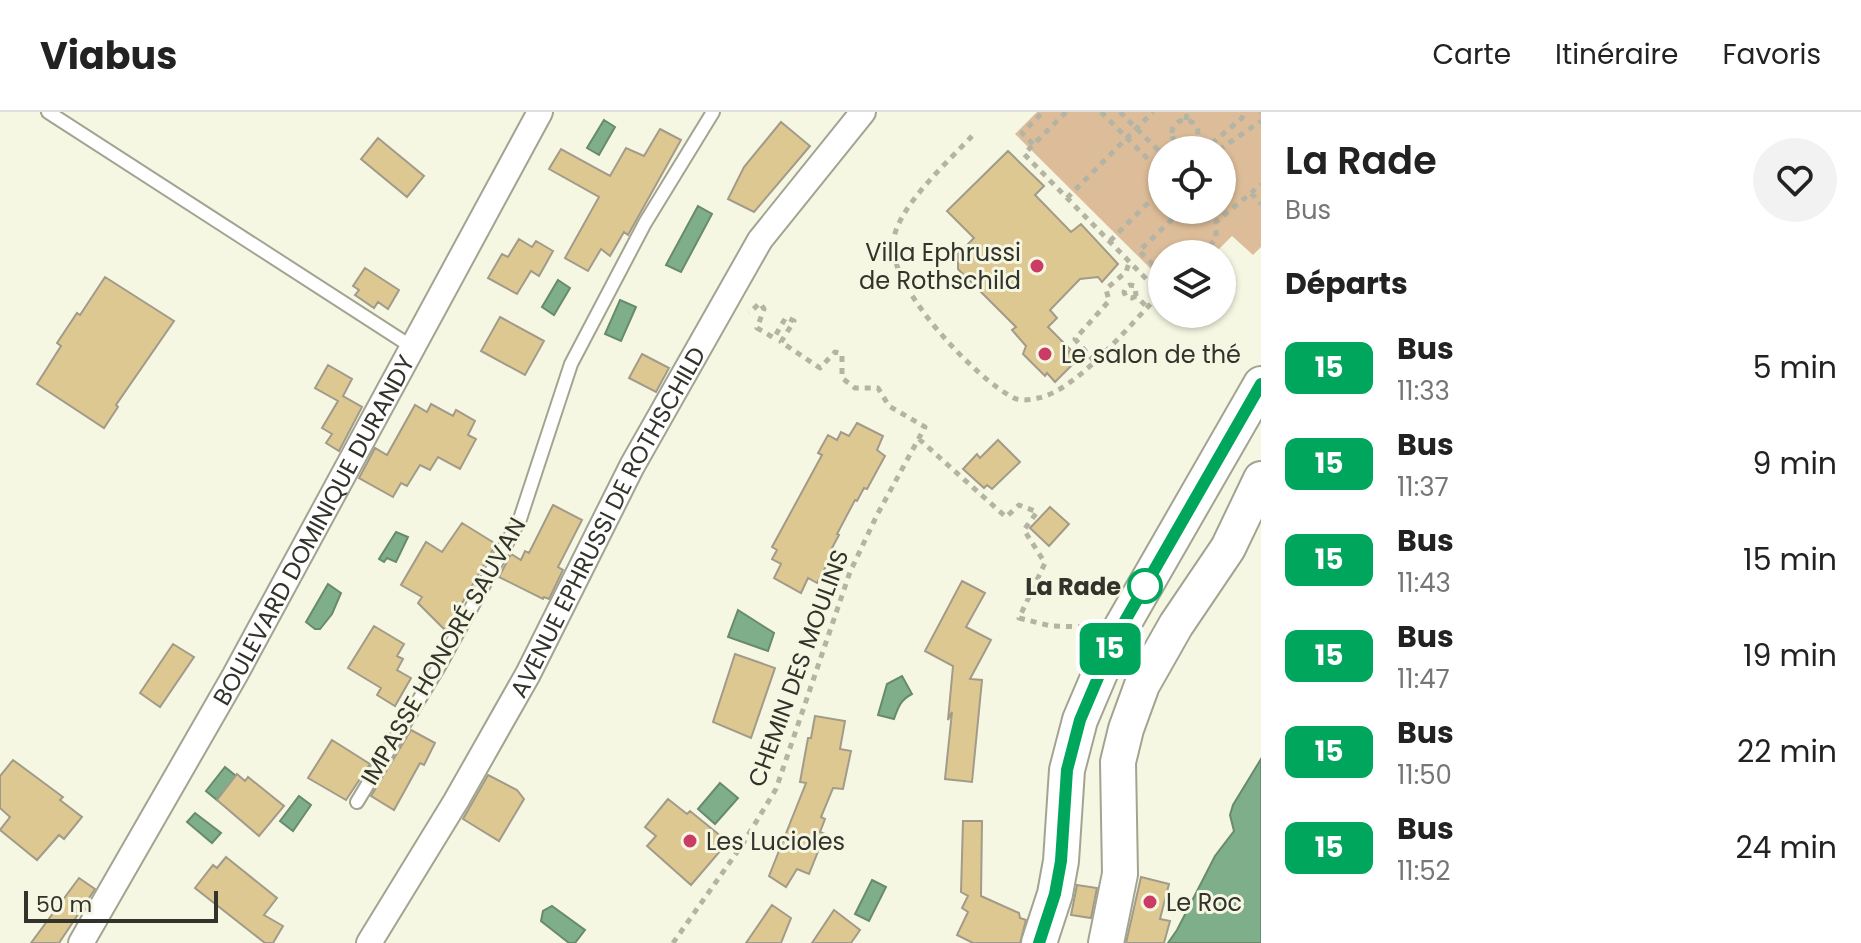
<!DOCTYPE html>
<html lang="fr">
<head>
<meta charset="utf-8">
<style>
	:root { --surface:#fff; --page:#f2f2f2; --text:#222; --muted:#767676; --line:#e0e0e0 }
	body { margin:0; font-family:Poppins,sans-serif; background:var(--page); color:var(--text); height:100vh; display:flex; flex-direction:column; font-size:30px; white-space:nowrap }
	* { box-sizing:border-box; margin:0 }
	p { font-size:26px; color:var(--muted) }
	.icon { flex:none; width:44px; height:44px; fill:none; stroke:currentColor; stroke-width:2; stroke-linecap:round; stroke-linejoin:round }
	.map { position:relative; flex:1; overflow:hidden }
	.panel { display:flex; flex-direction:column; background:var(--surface); width:600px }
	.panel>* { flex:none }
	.badge { padding:0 16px; border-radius:12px; font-size:28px; line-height:52px }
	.buttons { position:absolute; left:1148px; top:24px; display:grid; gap:16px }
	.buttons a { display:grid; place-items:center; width:88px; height:88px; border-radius:50%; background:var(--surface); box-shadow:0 2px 6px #0004; font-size:40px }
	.scale { position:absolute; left:24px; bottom:20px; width:194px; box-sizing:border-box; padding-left:8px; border:4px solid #32332b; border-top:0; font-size:22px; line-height:28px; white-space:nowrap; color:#32332b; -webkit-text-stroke:6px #f6f7e3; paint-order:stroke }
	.map>.badge { position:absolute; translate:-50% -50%; box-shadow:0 0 0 4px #fff }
	h2 { padding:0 24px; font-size:30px; line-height:72px }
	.round { display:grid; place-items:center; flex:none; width:84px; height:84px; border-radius:42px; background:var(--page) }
	.overview { display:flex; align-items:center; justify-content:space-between; height:136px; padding:0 24px }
	h1 { font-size:38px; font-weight:600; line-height:60px }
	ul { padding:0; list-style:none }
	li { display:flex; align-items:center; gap:24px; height:96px; padding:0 24px }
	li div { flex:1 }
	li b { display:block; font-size:30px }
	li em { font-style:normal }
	li .badge { min-width:88px; font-weight:700; text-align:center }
	header { display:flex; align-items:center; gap:48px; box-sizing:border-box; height:112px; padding:0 40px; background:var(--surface); border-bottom:2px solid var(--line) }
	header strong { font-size:38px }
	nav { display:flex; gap:44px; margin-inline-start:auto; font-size:28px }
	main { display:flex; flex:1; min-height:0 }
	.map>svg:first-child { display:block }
</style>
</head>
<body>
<header>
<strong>Viabus</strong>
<nav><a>Carte</a><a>Itinéraire</a><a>Favoris</a></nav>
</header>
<main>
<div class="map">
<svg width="1261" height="831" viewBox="0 0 1261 831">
	<rect width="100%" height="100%" fill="#f6f7e3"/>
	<path fill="#ddbd99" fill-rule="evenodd" d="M1037 0H1261V135L1253 143 1232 124 1214 142H1162V168L1015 22ZM1162 38H1222V98H1162Z"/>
	<path fill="#7faf8a" stroke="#688a6e" stroke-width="2" d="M604 8 615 15 599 43 587 36Z
		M698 94 712 102 681 160 666 153Z
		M558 168 570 176 554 203 542 195Z
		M620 188 636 195 621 229 605 222Z
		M396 420 408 425 396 450 387 446 384 450 379 447Z
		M328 472 341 481 332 502 320 517H315L306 510Z
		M738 498 774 521 768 539 728 525Z
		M902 564 912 582C900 588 898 596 894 607L878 603 887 572Z
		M1261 647V831H1168L1177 818 1215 744 1234 719 1230 703 1233 693Z
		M225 655 236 664 217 688 206 679Z
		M720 671 738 686 715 712 698 697Z
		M299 684 311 693 293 719 280 709Z
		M195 701 221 721 212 731 187 710Z
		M872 768 886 775 869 809 855 802Z
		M552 794 585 818 575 831H569L541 809 543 799Z"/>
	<path fill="#ddc892" stroke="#a29b89" stroke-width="2" d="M781 10 810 34 754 100 728 87 744 55Z
		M660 17 681 28 628 123 624 120 610 144 601 137 588 159 565 146 599 85 549 57 561 37 610 64 626 36 644 44Z
		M378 26 424 64 407 85 361 47Z
		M1008 39 1044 74 1035 83 1071 120 1081 112 1118 152 1102 170 1098 165 1080 167 1050 198 1057 206 1048 215 1071 238 1068 240 1076 249 1055 270 1047 261 1045 264 1023 242 1026 234 1012 218 1016 215 958 157V142L974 126 947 99Z
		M519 127 532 135 536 129 553 139 539 164 531 159 517 182 488 166 502 142 508 145Z
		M365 156 399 178 388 197 378 190 374 196 355 183 359 178 353 174Z
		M105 165 174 209 116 293 118 295 104 316 37 272 61 234 57 231 77 201 80 203Z
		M500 205 544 229 525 263 481 239Z
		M642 242 669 256 656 280 629 266Z
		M328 253 352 267 343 284 362 295 339 339 326 331 332 322 322 316 338 289 315 276Z
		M431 292 453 304 456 298 475 309 468 323 476 327 460 357 438 345 430 358 420 353 407 374 401 371 393 385 359 366 375 336 387 343 415 293 427 300Z
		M857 311 883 324 877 338 885 344 867 377 864 376 857 389 855 388 837 422 839 423 832 436 835 438 817 471 808 466 801 481 774 466 781 452 772 447 777 438 772 435 822 343 818 341 828 323 837 328 841 320 849 324Z
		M998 328 1020 350 992 377 987 373 984 376 963 357 977 342 980 346Z
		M553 393 582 408 558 455 563 458 549 487 544 485 543 487 499 465 511 442 521 448 525 439 529 441Z
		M1050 395 1069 412 1049 434 1030 416Z
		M462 411 496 432 446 519 418 491 422 485 401 473 426 430 442 440Z
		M962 469 985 481 966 515 991 528 970 567 982 568 972 670 945 667 952 600 948 608 953 554 925 539Z
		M374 514 404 532 397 544 403 547 397 558 411 566 395 594 377 583 381 576 348 556Z
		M173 532 194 545 160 595 140 581Z
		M735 542 775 556 751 626 713 610Z
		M815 604 845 609 840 637 851 639 843 677 833 676 821 705 825 707 820 720 825 722 809 762 797 757 786 775 769 764 806 671 800 670 808 626H811Z
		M411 618 435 631 424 653 420 651 394 698 371 684Z
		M332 628 370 652 346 688 308 666Z
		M13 648 63 685 60 688 82 705 64 727 59 723 37 748 0 718 10 705 0 696V664Z
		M237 662 245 669 248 665 284 694 259 724 217 688Z
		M488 663 517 678 524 687 499 729 463 707Z
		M668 687 687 702 690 699 728 730 691 773 647 734 656 724 645 715Z
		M963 709H982L981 784 1019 801 1020 806 1026 808 1020 831H973L957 823 968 800 962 796 968 784 961 780Z
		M226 745 277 786 264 803 283 814 273 831H265L195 776 213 753 217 756Z
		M1141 765 1169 772 1160 807 1170 809 1164 831H1126Z
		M79 766 95 777 59 831H31Z
		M1077 773 1097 776 1091 806 1071 803Z
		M772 793 791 806 781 831H746Z
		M834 798 860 818 851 831H812Z"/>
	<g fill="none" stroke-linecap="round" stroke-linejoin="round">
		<g stroke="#a2a491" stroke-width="16">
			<path id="lane" d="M48 0 412 235
				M357 690 440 553 520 407 571 252 645 111 713 0"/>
		</g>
		<g stroke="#a2a491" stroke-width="28">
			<g id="street">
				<path id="s1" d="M81 831 235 563 540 0"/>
				<path id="s2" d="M369 831 456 689 528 562 632 354 760 128 863 0"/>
			</g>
		</g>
		<g stroke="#a2a491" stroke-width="38">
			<path id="secondary" d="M1039 831 1055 782 1061 749 1067 658 1080 608 1114 528 1261 272
				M1106 831 1120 762 1118 650 1126 617 1142 573 1176 513 1228 436 1261 367"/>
		</g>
		<path stroke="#b3b4a4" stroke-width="5" stroke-dasharray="6 6" stroke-linecap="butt" d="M1066 0 1024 42 1161 182
			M1101 0 1162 61
			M1120 0 1162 42
			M1260 0 1261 1
			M1186 8 1187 0
			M1172 21a13 13 0 1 1 26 0a13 13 0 1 1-26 0Z
			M972 24C948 50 896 96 893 131 890 177 976 267 1014 286 1020 289 1031 288 1038 286 1077 279 1133 209 1162 180
			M1196 27 1204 38 1242 6 1244 0
			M1033 32 1022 21 1043 0
			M1219 38 1261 9
			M1251 81 1261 72
			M1067 86 1153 0
			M1182 98 1216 110
			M1110 129 1162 77
			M1201 142 1216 127V110L1251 81 1261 92
			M1162 161 1139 139 1182 98
			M1136 184 1132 186 1126 185 1124 180 1126 175 1130 173 1135 174 1136 184 1147 195
			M1094 249 1075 227 1109 189 1106 177 1126 160 1129 151
			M919 327 1006 405 1019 393 1037 400 1024 418 1045 451 1019 506 1051 514 1088 515
			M673 831 742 733 776 677 850 460 877 403 925 315 889 294 878 276H855L842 266V242L835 240 820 256 781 230 794 209 786 205 774 226 757 216 764 197 760 191 749 201"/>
		<use href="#lane" stroke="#fff" stroke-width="12"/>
		<use href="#street" stroke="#fff" stroke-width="24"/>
		<use href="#secondary" stroke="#fff" stroke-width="34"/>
	</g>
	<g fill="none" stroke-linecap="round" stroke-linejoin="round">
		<g stroke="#fff" stroke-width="18">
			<path id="line" d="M1039 831 1055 782 1061 749 1067 658 1080 608 1114 528 1261 272"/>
		</g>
		<use href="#line" stroke="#00a65c" stroke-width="12"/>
	</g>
	<g fill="#cb3c65" stroke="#f6f7e3" stroke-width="3">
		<circle cx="1037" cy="154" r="8"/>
		<circle cx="1045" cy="242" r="8"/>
		<circle cx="690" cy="729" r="8"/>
		<circle cx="1150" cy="790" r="8"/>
	</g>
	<circle fill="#fff" stroke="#00a65c" stroke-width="4" cx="1145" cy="474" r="16"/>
	<g text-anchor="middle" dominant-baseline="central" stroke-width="6" stroke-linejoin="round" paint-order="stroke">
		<g font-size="24" fill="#32332b" stroke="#f6f7e3" text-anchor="start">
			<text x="1021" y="140" text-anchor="end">Villa Ephrussi<tspan x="1021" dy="28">de Rothschild</tspan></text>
			<text x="1061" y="242">Le salon de thé</text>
			<text x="706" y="729">Les Lucioles</text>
			<text x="1166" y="790">Le Roc</text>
		</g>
		<g font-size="24" fill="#32332b" stroke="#f6f7e3">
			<text stroke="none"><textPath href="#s2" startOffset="484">AVENUE EPHRUSSI DE ROTHSCHILD</textPath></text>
			<text stroke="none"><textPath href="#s1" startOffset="474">BOULEVARD DOMINIQUE DURANDY</textPath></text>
			<text transform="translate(443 539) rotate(-60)">IMPASSE HONORÉ SAUVAN</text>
			<text transform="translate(798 556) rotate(-70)">CHEMIN DES MOULINS</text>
		</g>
		<g font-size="24" font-weight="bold" fill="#32332b" stroke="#f6f7e3" text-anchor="end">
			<text x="1121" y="474">La Rade</text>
		</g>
	</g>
</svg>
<div class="buttons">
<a><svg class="icon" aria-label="locate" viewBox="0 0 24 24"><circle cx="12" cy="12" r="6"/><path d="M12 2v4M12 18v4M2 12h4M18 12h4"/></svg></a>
<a><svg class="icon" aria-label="layers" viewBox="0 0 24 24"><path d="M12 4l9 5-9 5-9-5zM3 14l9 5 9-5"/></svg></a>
</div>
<div class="scale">50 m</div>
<b class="badge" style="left:1110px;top:537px;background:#00a65c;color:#fff">15</b>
</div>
<section class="panel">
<div class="overview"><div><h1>La Rade</h1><p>Bus</p></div><a class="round"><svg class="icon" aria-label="heart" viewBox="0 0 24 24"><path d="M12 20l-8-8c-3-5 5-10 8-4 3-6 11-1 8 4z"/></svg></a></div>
<h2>Départs</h2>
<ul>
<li><span class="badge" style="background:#00a65c;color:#fff">15</span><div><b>Bus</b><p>11:33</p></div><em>5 min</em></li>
<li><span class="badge" style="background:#00a65c;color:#fff">15</span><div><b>Bus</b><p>11:37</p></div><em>9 min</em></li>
<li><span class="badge" style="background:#00a65c;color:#fff">15</span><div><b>Bus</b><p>11:43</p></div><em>15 min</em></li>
<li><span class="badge" style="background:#00a65c;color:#fff">15</span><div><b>Bus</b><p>11:47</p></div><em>19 min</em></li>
<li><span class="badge" style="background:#00a65c;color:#fff">15</span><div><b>Bus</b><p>11:50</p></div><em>22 min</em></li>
<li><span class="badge" style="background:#00a65c;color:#fff">15</span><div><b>Bus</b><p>11:52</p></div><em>24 min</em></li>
</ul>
</section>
</main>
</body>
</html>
